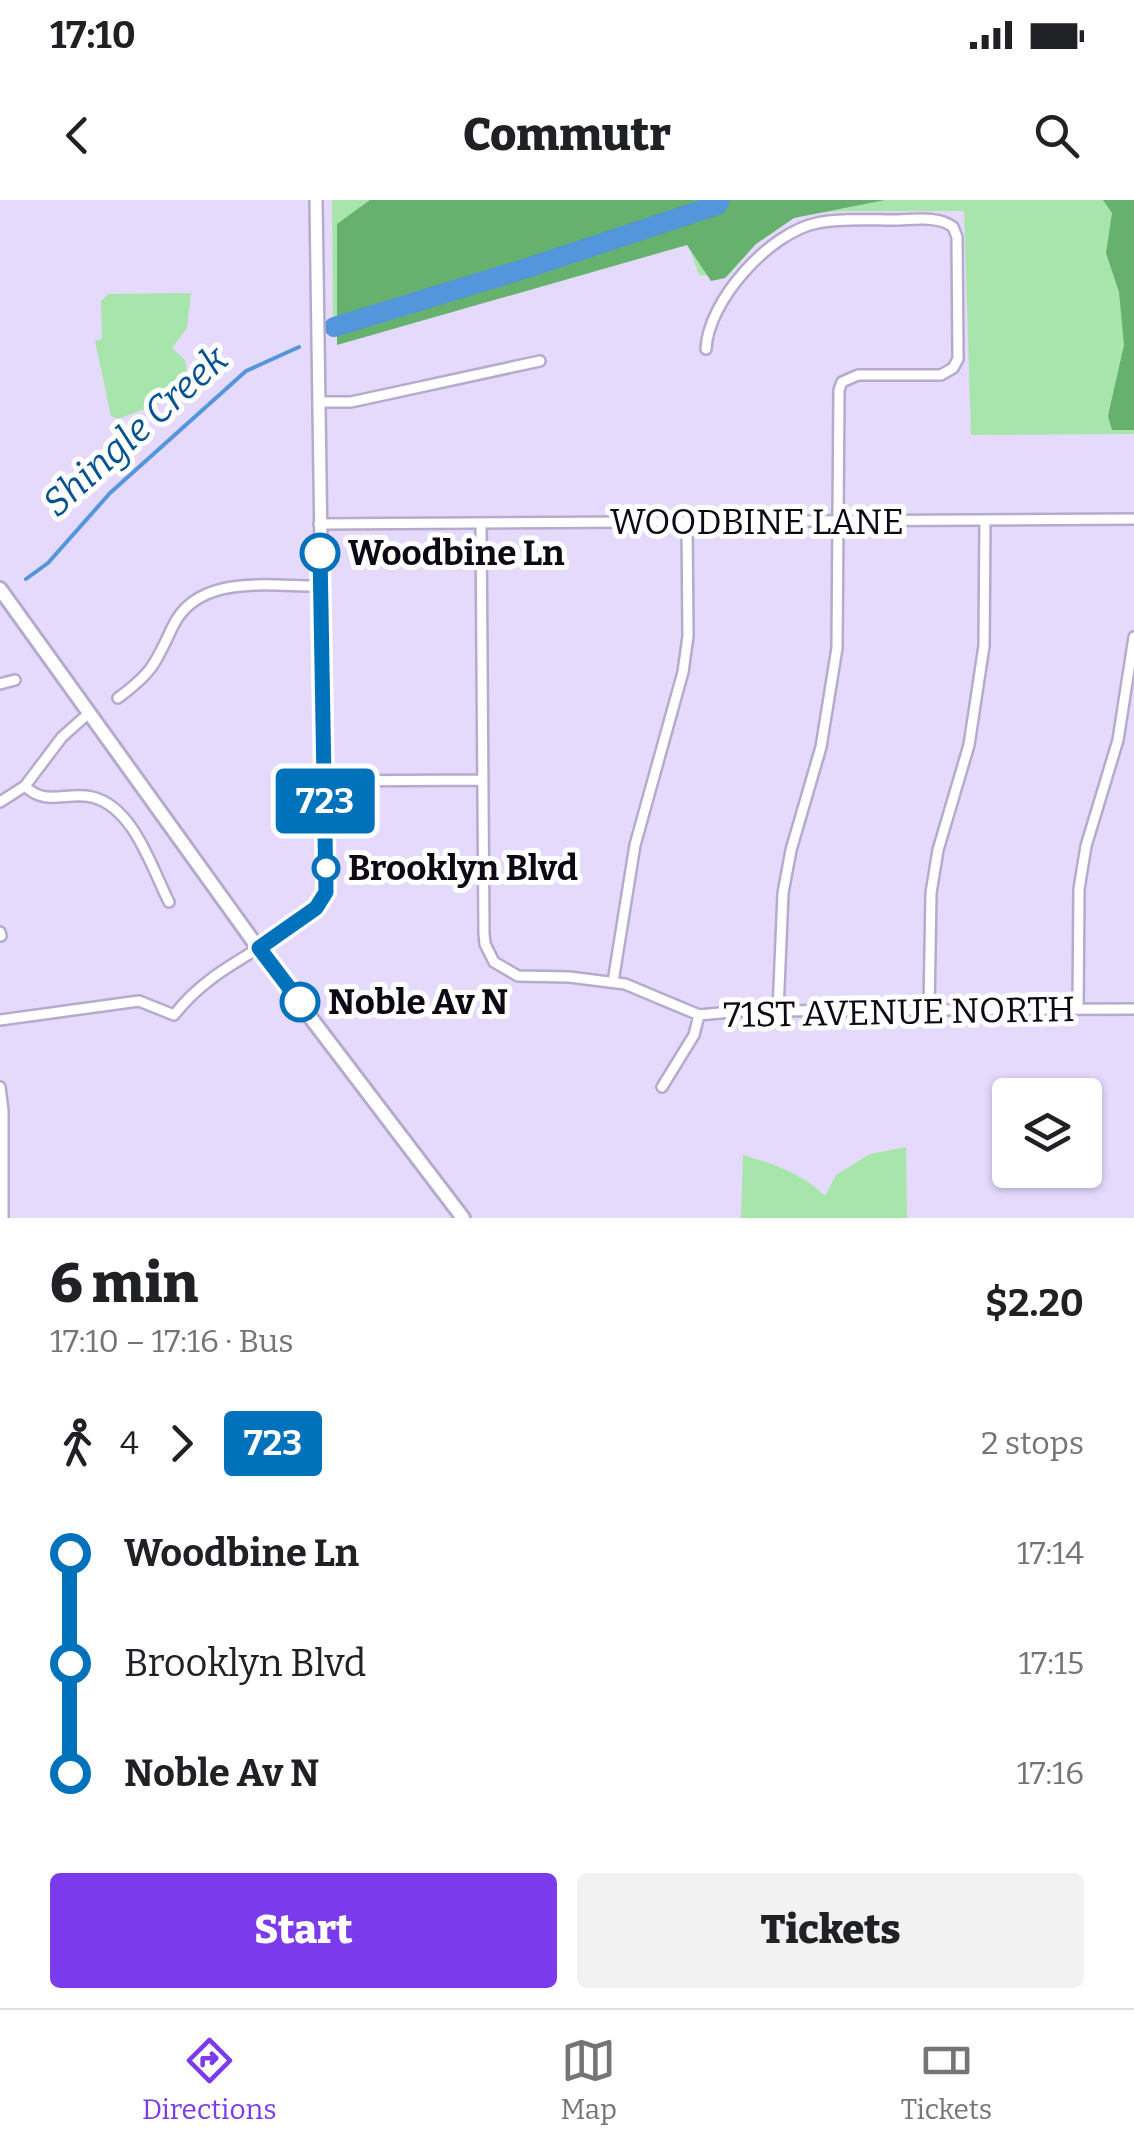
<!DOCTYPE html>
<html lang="en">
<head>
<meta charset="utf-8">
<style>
	:root { --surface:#fff; --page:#f2f2f2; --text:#202124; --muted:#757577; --line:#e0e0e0; --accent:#7c3aed }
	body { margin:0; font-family:Bitter,serif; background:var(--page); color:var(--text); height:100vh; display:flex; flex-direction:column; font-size:38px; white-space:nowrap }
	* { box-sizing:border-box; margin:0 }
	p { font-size:32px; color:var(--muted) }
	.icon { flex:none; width:55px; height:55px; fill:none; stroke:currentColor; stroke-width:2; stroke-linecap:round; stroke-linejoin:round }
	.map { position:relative; height:1018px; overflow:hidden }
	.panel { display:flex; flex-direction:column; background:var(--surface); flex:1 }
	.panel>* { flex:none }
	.badge { padding:0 20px; border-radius:8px; font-size:35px; line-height:65px }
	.fabs { position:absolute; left:992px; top:878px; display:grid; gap:20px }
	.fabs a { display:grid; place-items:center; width:110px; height:110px; border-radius:10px; background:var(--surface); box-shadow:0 2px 8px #0004; font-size:50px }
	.map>.badge { position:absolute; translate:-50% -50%; box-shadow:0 0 0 5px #fff }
	.legs { display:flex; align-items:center; gap:15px; height:110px; padding:0 50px; font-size:32px }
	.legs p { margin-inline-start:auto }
	.overview { display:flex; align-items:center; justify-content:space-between; height:170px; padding:0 50px }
	h1 { font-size:55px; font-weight:800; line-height:75px }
	.cta { display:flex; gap:20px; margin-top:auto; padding:20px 50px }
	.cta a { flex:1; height:115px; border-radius:10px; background:var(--accent); color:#fff; font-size:40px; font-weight:800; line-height:115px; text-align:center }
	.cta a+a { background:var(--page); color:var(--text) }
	ul { padding:0 50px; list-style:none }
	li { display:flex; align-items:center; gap:35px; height:110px; font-size:38px }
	li i { display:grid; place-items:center; width:15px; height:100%; margin:0 12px; background:currentColor }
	li i::after { content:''; width:25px; height:25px; margin:-12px; border:8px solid; border-radius:50%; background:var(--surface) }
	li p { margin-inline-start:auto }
	li:first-child i { background:linear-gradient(#0000 50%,currentColor 0) }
	li:last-child i { background:linear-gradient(currentColor 50%,#0000 0) }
	.status { display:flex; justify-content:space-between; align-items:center; height:70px; padding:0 50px; background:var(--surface); direction:ltr }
	.status svg { height:28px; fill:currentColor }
	header { display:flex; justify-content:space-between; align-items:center; height:130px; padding:0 50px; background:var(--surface); font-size:45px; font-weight:800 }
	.dock { display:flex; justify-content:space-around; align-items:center; height:140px; border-top:2px solid var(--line); background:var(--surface); font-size:28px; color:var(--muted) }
	.dock a { display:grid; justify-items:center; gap:5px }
	.dock .selected { color:var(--accent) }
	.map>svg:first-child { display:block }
</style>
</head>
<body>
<div class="status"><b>17:10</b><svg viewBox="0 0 49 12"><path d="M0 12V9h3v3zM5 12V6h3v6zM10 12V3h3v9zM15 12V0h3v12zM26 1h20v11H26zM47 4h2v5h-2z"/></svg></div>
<header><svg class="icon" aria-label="back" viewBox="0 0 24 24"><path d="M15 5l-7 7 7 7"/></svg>Commutr<svg class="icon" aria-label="search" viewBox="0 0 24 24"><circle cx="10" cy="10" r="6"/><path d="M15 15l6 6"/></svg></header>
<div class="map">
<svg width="1134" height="1018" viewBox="0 0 1134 1018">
	<rect width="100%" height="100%" fill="#e5dafc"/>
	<path fill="#a7e5ac" d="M332 0H1134V234L971 235 964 11H841L798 15 759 40 728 76 699 75 679 19 333 130Z
		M191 93 187 128 172 148 185 160 190 192 118 219 111 216 95 141 102 139 101 101 108 94Z
		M906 947 907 1018H741L743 955C774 964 802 973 825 996L836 975 870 954Z"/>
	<path fill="#65b16d" d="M370 0H885L794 18 756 44 725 78 711 81 687 45 337 145V24Z
		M1103 0H1134V230H1112L1108 216 1124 145 1119 92 1106 53 1112 13Z"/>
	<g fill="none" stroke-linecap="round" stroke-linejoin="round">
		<path stroke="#5396db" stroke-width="4" d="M26 379 48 363 110 293 246 171 299 147"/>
		<path stroke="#5396db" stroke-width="20" d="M334 127 524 69 717 5 720 0"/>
		<g stroke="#b6abcc" stroke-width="14">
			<path id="minor" d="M706 149C708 101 769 33 817 23 842 18 869 20 894 20 912 20 938 15 953 27L957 37 958 159 953 168 941 175H858L842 182 839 190 837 448 821 547 791 650 783 693 778 811
				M318 202H351L540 161
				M481 323 484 734 485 744 494 762 518 776 569 777 625 784 699 815 741 811 1134 809
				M319 324 1134 319
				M0 484 15 480
				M118 498C153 472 155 464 173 426 199 372 272 387 321 386
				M324 581 481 580
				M25 586C45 607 67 591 92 597 134 607 152 669 169 702
				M0 602 25 586 62 537 89 513
				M0 732 1 736
				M613 782 635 645 683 472 688 436 687 323
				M929 809 931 693 938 650 969 545 984 446 985 321
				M1078 809 1079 689 1086 646 1118 540 1134 437
				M0 820 139 801 174 815C198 784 226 768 259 748
				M0 887 3 911V1018
				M662 887 694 835 699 815"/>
		</g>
		<g stroke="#b6abcc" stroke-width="16">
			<path id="tertiary" d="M259 748 315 708 326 692 316 0"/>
		</g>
		<g stroke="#b6abcc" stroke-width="18">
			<path id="secondary" d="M0 389 266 759 463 1018"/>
		</g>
		<use href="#minor" stroke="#fff" stroke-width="9"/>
		<use href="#tertiary" stroke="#fff" stroke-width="11"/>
		<use href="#secondary" stroke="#fff" stroke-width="12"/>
	</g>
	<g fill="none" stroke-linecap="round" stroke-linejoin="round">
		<g stroke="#fff" stroke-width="22">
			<path id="line-1" d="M300 802 259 748 316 708 326 692 320 353"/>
		</g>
		<use href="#line-1" stroke="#0072bc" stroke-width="15"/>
	</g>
	<g fill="#fff" stroke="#0072bc" stroke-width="5">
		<circle cx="320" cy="353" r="18"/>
		<circle cx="326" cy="668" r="12"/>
		<circle cx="300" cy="802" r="18"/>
	</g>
	<g text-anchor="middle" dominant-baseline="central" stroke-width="10" stroke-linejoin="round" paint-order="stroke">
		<g font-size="35" fill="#0d0914" stroke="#fff">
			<text x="757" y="322">WOODBINE LANE</text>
			<text transform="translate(899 812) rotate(-1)">71ST AVENUE NORTH</text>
		</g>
		<g font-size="35" font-weight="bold" fill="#0d0914" stroke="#fff" text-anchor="start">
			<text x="348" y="353">Woodbine Ln</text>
			<text x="348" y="668">Brooklyn Blvd</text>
			<text x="328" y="802">Noble Av N</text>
		</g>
		<g font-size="38" font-style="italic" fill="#075392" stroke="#fff">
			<text transform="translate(135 231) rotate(-42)">Shingle Creek</text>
		</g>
	</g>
</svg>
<div class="fabs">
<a><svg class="icon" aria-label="layers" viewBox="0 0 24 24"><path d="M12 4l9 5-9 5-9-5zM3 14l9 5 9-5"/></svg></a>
</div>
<b class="badge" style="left:325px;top:601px;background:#0072bc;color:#fff">723</b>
</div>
<section class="panel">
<div class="overview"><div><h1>6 min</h1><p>17:10 – 17:16 · Bus</p></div><b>$2.20</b></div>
<div class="legs"><svg class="icon" aria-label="walk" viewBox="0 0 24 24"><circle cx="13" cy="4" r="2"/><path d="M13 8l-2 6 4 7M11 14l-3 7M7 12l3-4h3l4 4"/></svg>4<svg class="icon" aria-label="forward" viewBox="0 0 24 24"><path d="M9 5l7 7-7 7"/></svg><b class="badge" style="background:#0072bc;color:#fff">723</b><p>2 stops</p></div>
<ul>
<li><i style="color:#0072bc"></i><b>Woodbine Ln</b><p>17:14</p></li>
<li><i style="color:#0072bc"></i><span>Brooklyn Blvd</span><p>17:15</p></li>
<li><i style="color:#0072bc"></i><b>Noble Av N</b><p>17:16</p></li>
</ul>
<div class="cta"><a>Start</a><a>Tickets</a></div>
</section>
<nav class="dock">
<a class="selected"><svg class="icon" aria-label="directions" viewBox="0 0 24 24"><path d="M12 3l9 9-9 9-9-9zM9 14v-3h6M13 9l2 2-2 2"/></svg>Directions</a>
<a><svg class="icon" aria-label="map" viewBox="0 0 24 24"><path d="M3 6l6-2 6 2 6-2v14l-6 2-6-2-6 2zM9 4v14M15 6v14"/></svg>Map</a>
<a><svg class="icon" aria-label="tickets" viewBox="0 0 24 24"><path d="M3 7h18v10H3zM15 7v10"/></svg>Tickets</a>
</nav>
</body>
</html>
